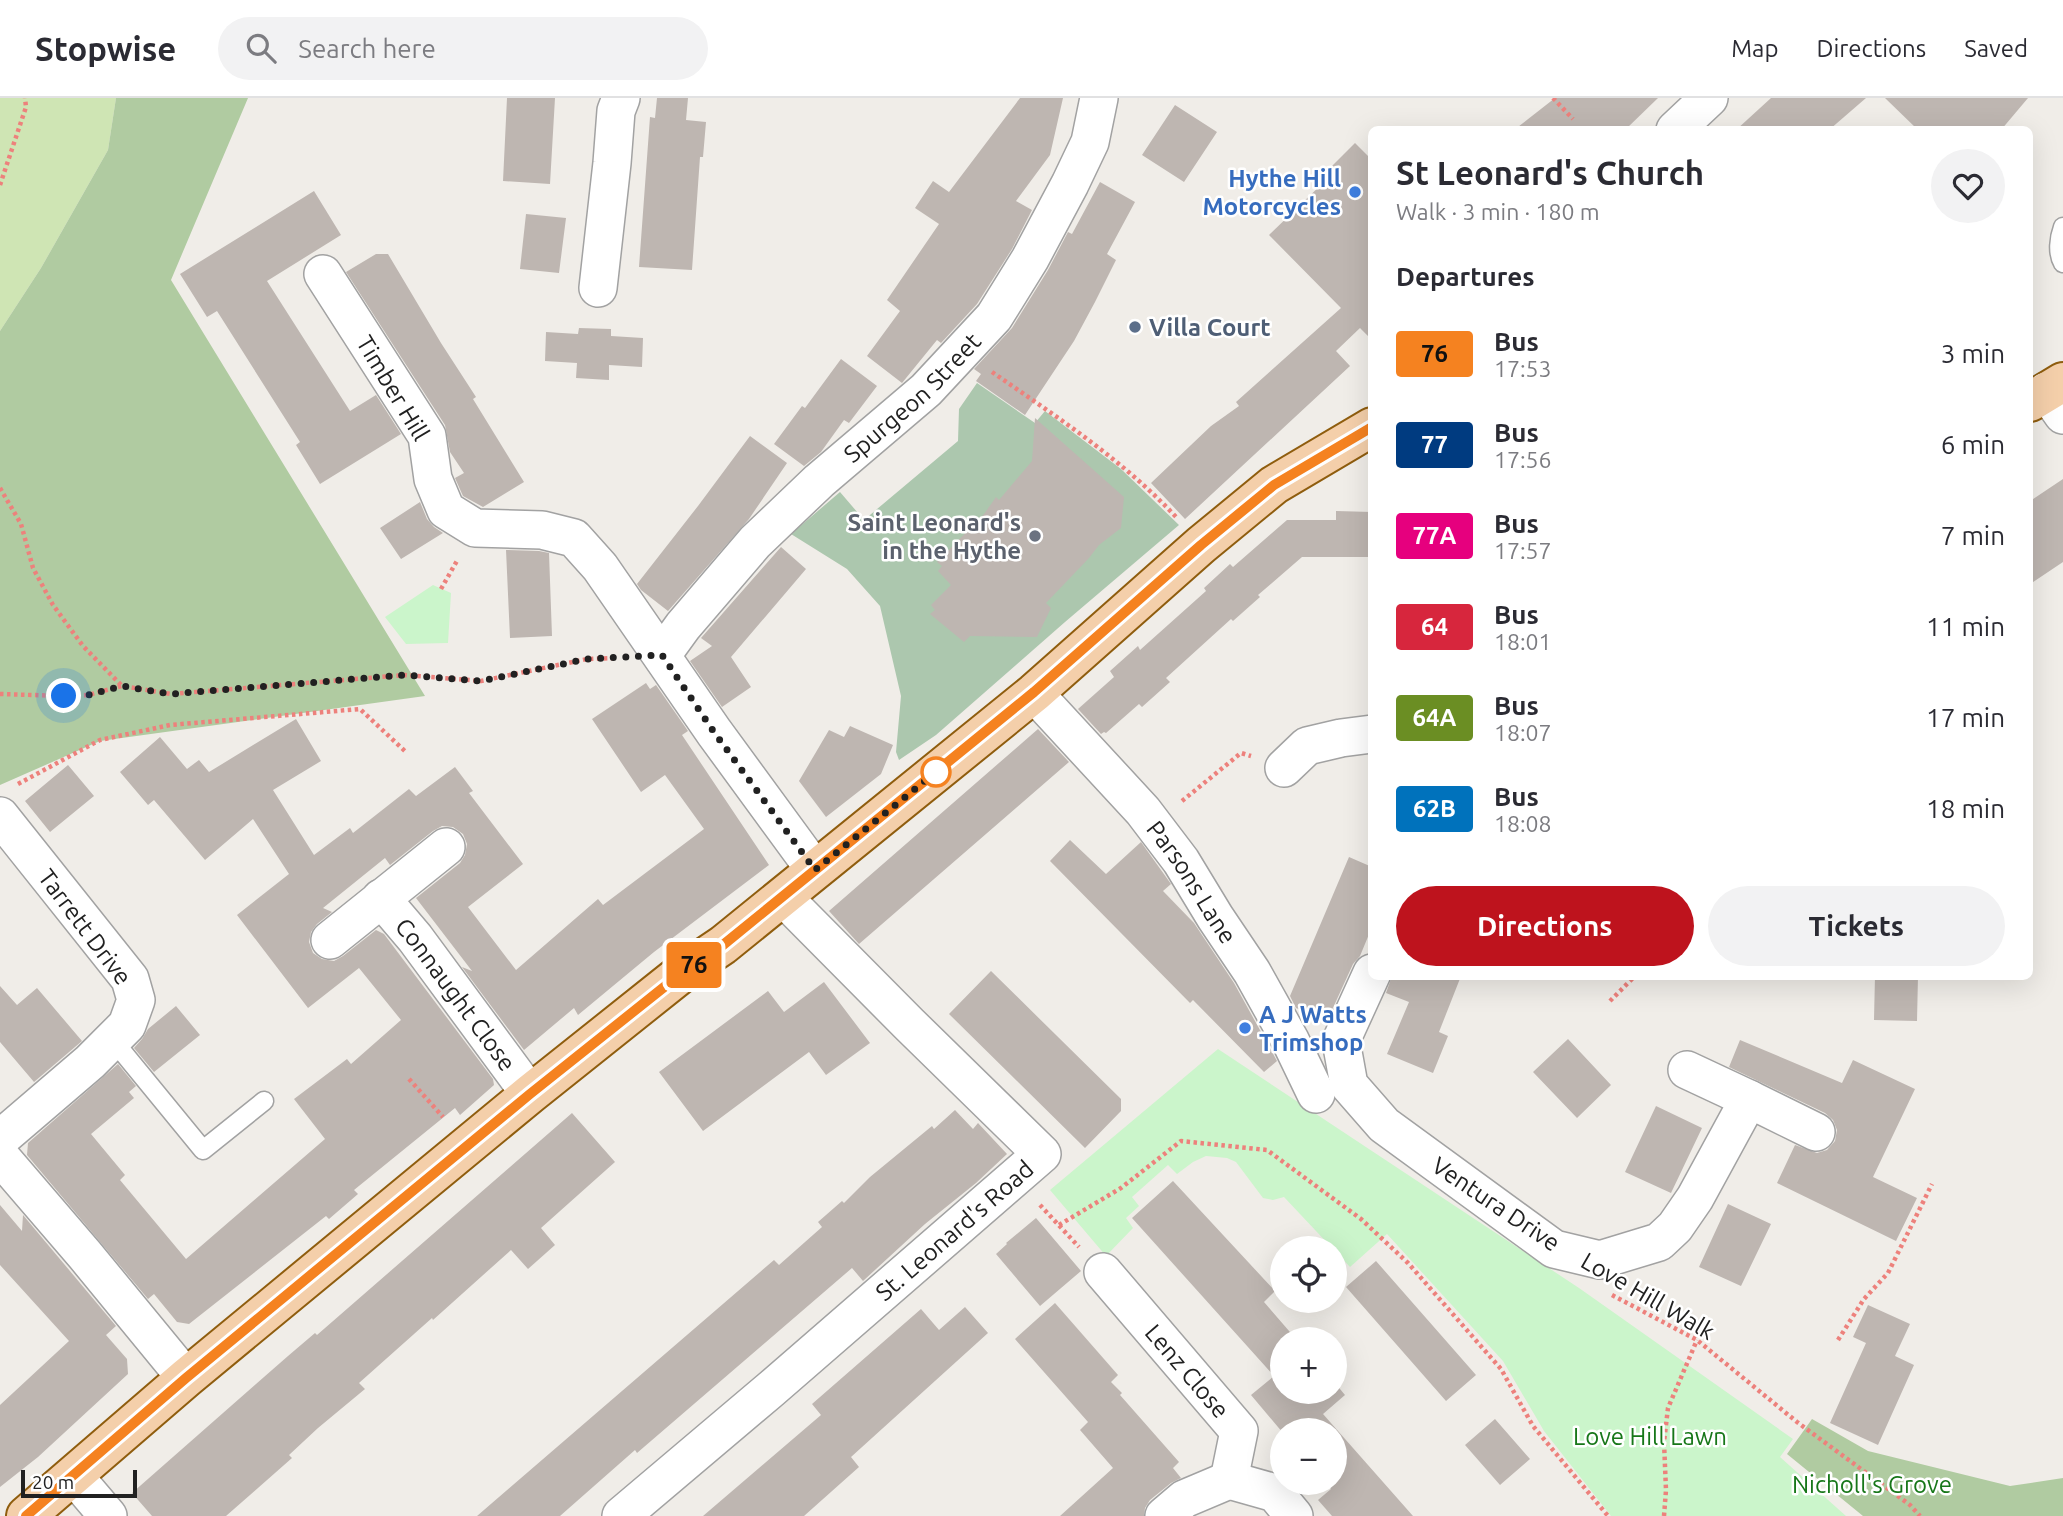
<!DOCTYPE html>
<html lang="en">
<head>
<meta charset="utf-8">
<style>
	:root { --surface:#fff; --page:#f2f2f3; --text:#2b2b33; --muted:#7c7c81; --line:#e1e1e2; --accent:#be131d }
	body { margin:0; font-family:Ubuntu,sans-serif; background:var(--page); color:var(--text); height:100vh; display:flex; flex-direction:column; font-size:26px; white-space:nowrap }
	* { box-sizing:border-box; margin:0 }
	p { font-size:23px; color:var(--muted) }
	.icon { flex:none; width:38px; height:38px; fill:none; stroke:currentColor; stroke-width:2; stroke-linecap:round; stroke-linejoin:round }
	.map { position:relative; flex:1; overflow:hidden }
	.drawer { position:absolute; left:1368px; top:28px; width:665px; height:854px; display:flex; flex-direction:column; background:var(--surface); border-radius:10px; box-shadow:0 7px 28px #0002 }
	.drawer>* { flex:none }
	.badge { padding:0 14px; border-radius:5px; font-size:24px; line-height:46px }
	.fabs { position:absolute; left:1270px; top:1138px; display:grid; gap:14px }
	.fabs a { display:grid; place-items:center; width:77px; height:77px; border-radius:50%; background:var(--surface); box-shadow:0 7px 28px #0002; font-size:35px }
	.scale { position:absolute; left:21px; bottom:18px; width:116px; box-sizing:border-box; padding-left:7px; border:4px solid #212121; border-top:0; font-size:19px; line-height:24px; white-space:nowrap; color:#212121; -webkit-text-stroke:5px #fff; paint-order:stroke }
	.you { position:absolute; width:35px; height:35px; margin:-18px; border:5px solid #fff; border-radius:50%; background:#1a73e8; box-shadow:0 0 0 10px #1a73e833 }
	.map>.badge { position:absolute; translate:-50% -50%; box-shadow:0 0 0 4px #fff }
	h2 { padding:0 28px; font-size:26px; line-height:63px }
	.round { display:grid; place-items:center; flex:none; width:74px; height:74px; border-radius:37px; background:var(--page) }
	.headline { display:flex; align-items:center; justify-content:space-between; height:119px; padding:0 28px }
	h1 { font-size:33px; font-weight:600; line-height:52px }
	.action { display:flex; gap:14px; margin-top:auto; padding:14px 28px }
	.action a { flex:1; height:80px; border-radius:42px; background:var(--accent); color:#fff; font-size:28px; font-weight:600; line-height:80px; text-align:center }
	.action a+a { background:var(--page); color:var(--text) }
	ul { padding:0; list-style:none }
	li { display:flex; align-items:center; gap:21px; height:91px; padding:0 28px }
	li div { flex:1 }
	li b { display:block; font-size:26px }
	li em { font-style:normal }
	li .badge { min-width:77px; font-weight:700; text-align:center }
	header { display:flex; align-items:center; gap:42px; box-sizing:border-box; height:98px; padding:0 35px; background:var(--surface); border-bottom:2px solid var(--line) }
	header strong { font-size:33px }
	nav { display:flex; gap:38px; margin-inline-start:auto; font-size:24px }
	.search { width:490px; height:63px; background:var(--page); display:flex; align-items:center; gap:18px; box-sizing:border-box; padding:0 24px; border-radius:38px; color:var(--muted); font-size:26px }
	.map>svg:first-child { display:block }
</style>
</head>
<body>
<header>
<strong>Stopwise</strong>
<div class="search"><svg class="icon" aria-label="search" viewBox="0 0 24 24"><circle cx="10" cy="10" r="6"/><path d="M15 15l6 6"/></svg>Search here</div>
<nav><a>Map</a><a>Directions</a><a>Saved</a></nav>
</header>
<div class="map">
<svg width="2063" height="1418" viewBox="0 0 2063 1418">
	<rect width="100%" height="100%" fill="#f0ede8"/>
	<path fill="#cfe5b4" d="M0 0H116L108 52 41 170 0 233Z"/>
	<path fill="#b0cba1" d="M116 0H248L171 182 425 598 100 643 0 687V233L41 170 108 52Z
		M1812 1321 1868 1353 2010 1388 2063 1380V1418H1863L1787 1356Z"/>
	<path fill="#acc7ae" d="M977 285 1035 325 1045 313 1121 371 1179 427 1065 524 936 637 899 662 896 654 901 598 880 508 847 471 791 436 840 394 864 422 958 343 959 311Z"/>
	<path fill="#cbf5cb" d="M433 487 451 495 448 545 406 546 385 519Z
		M1218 951 1579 1190 1793 1341 1780 1359 1846 1418H1611L1544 1333 1503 1263 1387 1136 1350 1169 1335 1153V1150H1332L1284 1099 1273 1102 1263 1100 1236 1064 1227 1060 1206 1058 1193 1064 1177 1076 1168 1067 1132 1099 1139 1108 1126 1120 1133 1130 1106 1158 1050 1092Z"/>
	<path fill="#beb6b1" d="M507 0H555L550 86 503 83Z
		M657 0H688L686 22 706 24 703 59H700L692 172 639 169 650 19 655 20Z
		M1020 0H1063L1050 57 1016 103 1032 112 1012 151 977 206 941 245 937 242 902 285 867 258 900 213 887 202 939 126 915 110 933 83 949 94Z
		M1555 0H1658L1625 32H1514Z
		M1771 0H1866L1829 32H1736Z
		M1885 0H2028L2001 32H1918Z
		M1175 7 1217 34 1184 84 1142 57Z
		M1355 45 1372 62V242L1360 230 1336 253 1350 268 1185 421 1151 385 1211 328 1239 308 1236 304 1341 210 1269 137 1326 82 1322 78Z
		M1100 84 1135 104 1107 156 1116 162 1095 204 1074 243 1025 317 976 283 981 276 974 271 1012 230 1048 172 1068 134 1072 136Z
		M314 93 341 137 267 183 350 313 376 297 401 336 320 386 296 347 300 344 217 213 207 219 180 176Z
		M526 116 566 120 559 175 520 171Z
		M376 156H388L441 245 476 299 473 301 524 384 483 409 463 398 455 380 464 375 450 354 445 327 346 174Z
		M579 230 611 231V238L643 240 642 269 609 267V282L576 280 577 265 545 263 546 234 578 236Z
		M841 261 877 288 849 325 844 322 821 354 804 368 774 346 802 308 805 310Z
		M1035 320 1124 399 1121 430 1099 447 1089 460 1046 505 1051 510 1037 539 970 538 964 544 930 516 935 512 931 507 951 487 938 473 942 468 937 464 984 416 996 399 999 402 1032 363Z
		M750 338 787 365 749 421 668 513 641 492 637 486 698 408Z
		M2063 381V464L2030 486V403Z
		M420 404 427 421 434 429 443 435 401 461 380 430Z
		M1336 413 1372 414V459H1302L1258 497 1260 499 1233 523 1231 521 1166 580 1170 584 1142 609 1139 606 1106 635 1104 634 1101 636 1078 611 1114 579 1110 573 1138 548 1140 552 1206 493 1204 490 1230 466 1233 469 1287 422H1336Z
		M781 449 806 471 731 559 751 589 722 609 690 563 712 548 701 540Z
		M506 452 539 453 549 455 552 538 510 540Z
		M646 585 650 591 656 587 688 633 682 637 769 767 654 854 578 917 574 910 524 952 462 869 472 873 416 800 460 765 465 757 467 746 463 736 453 729 442 728 433 733 390 767 385 760 323 810 332 814 317 826 311 834 309 844 313 855 322 861 334 863 343 858 376 832 384 836 493 981 494 987 460 1017 455 1010 354 1092 358 1096 329 1121 326 1118 189 1226 177 1224 154 1196 148 1201 27 1057 28 1045 118 966 136 988 129 994 134 1000 91 1036 125 1077 120 1082 186 1161 325 1041 294 1001 347 961 351 966 401 922 359 870 308 910 237 817 289 776 253 721 205 762 154 702 148 707 120 674 160 639 187 671 199 662 209 674 296 621 321 663 273 692 314 757 350 730 353 735 409 691 416 698 455 669 473 693 469 695 523 766 468 809 516 872 598 801 603 807 704 731 665 677 641 694 592 621Z
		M850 628 893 647 881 676 826 719 799 683 829 632 844 639Z
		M1038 631 1069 664 859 846 829 813Z
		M68 667 94 698 50 734 25 703Z
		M1070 742 1106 776 1141 744 1171 786 1163 793 1194 825 1234 885 1271 952 1277 963 1264 974 1193 902 1190 905 1050 763Z
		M1349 759 1372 769V829L1360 858 1353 866 1327 923 1296 910 1290 898Z
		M991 873 1121 1001V1013L1085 1050 949 916Z
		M1392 878H1461L1439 934 1448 938 1433 975 1387 956 1409 904 1386 895Z
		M1875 878H1918L1917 923 1874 922Z
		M824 884 870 945 826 977 809 954 703 1033 659 974 768 893 784 914Z
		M0 888 17 907 37 890 82 943 34 984 0 944Z
		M176 908 200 937 154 974 134 950 142 941 148 931Z
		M1568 941 1611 987 1577 1020 1533 974Z
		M1740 942 1842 985 1853 962 1915 991 1873 1079 1917 1100 1896 1143 1777 1085 1795 1047 1817 1055 1827 1052 1835 1043 1837 1032 1833 1022 1825 1015 1729 969Z
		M1656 1008 1702 1030 1671 1095 1625 1074Z
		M955 1012 973 1031 978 1025 1007 1056 976 1085 925 1126 863 1183 852 1170 637 1355 635 1352 560 1418H477L774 1162 779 1167 822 1129 818 1124 842 1103 844 1105 870 1079 932 1028 934 1031Z
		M572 1015 615 1064 541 1130 555 1147 528 1171 511 1152 433 1222 432 1220 359 1285 365 1291 318 1330 289 1357 292 1360 226 1418H152L132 1395 288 1258 315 1235 317 1237Z
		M1173 1083 1275 1193 1264 1204 1296 1241H1283V1293H1335V1285L1345 1297 1323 1316 1413 1418H1332L1318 1402 1331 1391 1326 1384H1335V1332H1283V1335L1251 1297 1274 1278 1132 1120Z
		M1728 1106 1771 1126 1741 1188 1699 1169Z
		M0 1107 22 1133 23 1117 116 1228 106 1237 127 1261 128 1276 38 1359 0 1389V1307L69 1243 0 1167Z
		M1036 1120 1081 1173 1040 1208 996 1156 1007 1146 1006 1145Z
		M1376 1163 1476 1277 1446 1303 1346 1189Z
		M1055 1205 1118 1277 1111 1284 1122 1295 1120 1297 1179 1364 1173 1370 1181 1380 1171 1385 1150 1402 1145 1410 1144 1418H1060L1113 1370 1080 1332 1088 1324 1015 1241Z
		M1868 1207 1910 1226 1895 1258 1914 1267 1878 1347 1830 1325 1866 1245 1853 1239Z
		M965 1209 988 1235 851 1359 859 1369 804 1418H703L821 1317 812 1306 921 1211 939 1232Z
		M1495 1321 1530 1361 1500 1387 1465 1347Z"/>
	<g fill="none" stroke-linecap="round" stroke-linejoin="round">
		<g stroke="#a2a2a2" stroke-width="21">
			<path id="service" d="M2063 129C2059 140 2057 155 2063 165
				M112 941 203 1052 264 1003"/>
		</g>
		<g stroke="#a2a2a2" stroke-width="40">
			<g id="minor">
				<path d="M1675 32 1709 0"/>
				<path d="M323 176 427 338 433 381 446 412 475 430 542 432 574 440 600 469 714 634 815 772"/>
				<path d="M598 190 612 65 616 13 621 0"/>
				<path d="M2046 293 2063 317"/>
				<path id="s1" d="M662 557 683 528 755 444 819 383 926 292 994 219 1030 161 1070 86 1090 44 1099 0"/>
				<path id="s2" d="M1034 595 1143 713 1181 763 1215 819 1252 874 1290 942 1316 996"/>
				<path d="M1284 670 1307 648 1341 640 1372 636"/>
				<path d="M0 718 130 881 136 902 127 927 90 964 0 1041"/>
				<path id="s3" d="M381 800 415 840 530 996"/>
				<path d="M330 842 446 749"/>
				<path d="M1372 875 1341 943 1349 987 1384 1027 1554 1151 1600 1162 1659 1144 1675 1129 1695 1100 1749 1001 1816 1034"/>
				<path d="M1687 972 1749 1001"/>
				<path d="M0 1058 85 1157 186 1280"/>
				<path id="s4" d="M1103 1174 1239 1333 1229 1382"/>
				<path d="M74 1378 108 1418"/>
				<path id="s5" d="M621 1418 770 1292 1042 1056 909 926 783 799"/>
				<path d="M1164 1418 1184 1401 1229 1382 1275 1395 1294 1418"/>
			</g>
		</g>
		<g stroke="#8f5d0e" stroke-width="42">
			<path id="primary" d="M2030 304 2063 284
				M26 1418 186 1280 530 996 683 874 723 847 1034 595 1201 447 1274 387 1372 329"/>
		</g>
		<path stroke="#ed817c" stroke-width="4.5" stroke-dasharray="3.5 3.5" stroke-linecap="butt" d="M1553 0 1573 21
			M0 87 26 9 25 0
			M992 274C1057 319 1123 362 1177 420
			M0 390 21 426 33 470 53 507 83 548 122 588
			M441 491 458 461
			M0 596 64 598 88 597 122 588 171 596 405 577 481 583 587 561 616 560
			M18 686 100 642 170 627 360 611 407 655
			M1182 703 1241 655 1251 658
			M1610 903 1635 878
			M409 981 443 1019
			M1040 1107 1079 1149
			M1059 1127 1121 1090 1181 1043 1267 1052 1361 1121 1408 1165 1501 1271 1533 1328 1608 1418
			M1612 1197 1697 1242 1797 1324 1910 1407 1920 1418
			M1838 1242 1864 1201 1888 1175 1932 1086
			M1664 1418 1666 1392 1664 1344 1668 1310 1697 1242"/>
		<use href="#service" stroke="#fff" stroke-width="18"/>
		<use href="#minor" stroke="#fff" stroke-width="37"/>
		<use href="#primary" stroke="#f4cfaa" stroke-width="38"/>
	</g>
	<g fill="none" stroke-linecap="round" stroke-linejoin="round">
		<g stroke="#fff" stroke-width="16">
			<path id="line" d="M26 1418 186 1280 530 996 683 874 723 847 1034 594 1201 447 1274 387 1372 329"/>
		</g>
		<use href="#line" stroke="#f58220" stroke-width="10"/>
		<path stroke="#212121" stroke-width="7" stroke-dasharray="0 12.6" d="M64 598 88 597 122 588 171 596 405 577 481 583 587 561 662 557 714 634 815 772 936 674"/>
	</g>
	<g fill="#3f7fe0" stroke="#fff" stroke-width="2.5">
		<circle cx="1355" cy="94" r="7"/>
		<circle cx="1245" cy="930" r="7"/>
	</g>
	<circle fill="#5c6f8a" stroke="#fff" stroke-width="2.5" cx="1135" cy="229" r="7"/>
	<circle fill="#6b7280" stroke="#fff" stroke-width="2.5" cx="1035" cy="438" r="7"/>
	<circle fill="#fff" stroke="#f58220" stroke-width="3.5" cx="936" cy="674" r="14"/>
	<g text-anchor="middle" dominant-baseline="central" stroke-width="5" stroke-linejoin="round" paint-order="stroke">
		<g font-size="24" font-weight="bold" fill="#366cbe" stroke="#fff" text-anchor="end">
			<text x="1341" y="80">Hythe Hill<tspan x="1341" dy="28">Motorcycles</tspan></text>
			<text x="1259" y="916" text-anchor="start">A J Watts<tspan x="1259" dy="28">Trimshop</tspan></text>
		</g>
		<g font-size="24" font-weight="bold" fill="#4e5e75" stroke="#fff" text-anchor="start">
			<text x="1149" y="229">Villa Court</text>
		</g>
		<g font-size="24" fill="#212121" stroke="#fff">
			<text transform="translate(393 290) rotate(59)">Timber Hill</text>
			<text stroke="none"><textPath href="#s1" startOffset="360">Spurgeon Street</textPath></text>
			<text stroke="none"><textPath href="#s2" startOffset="247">Parsons Lane</textPath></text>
			<text transform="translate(85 829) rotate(53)">Tarrett Drive</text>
			<text stroke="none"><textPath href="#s3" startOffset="122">Connaught Close</textPath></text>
			<text transform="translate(1496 1106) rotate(34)">Ventura Drive</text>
			<text stroke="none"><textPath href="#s5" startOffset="439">St. Leonard's Road</textPath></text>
			<text transform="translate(1648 1198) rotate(30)">Love Hill Walk</text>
			<text stroke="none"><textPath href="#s4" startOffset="130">Lenz Close</textPath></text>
		</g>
		<g font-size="24" font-weight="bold" fill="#5b616d" stroke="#fff" text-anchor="end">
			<text x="1021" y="424">Saint Leonard's<tspan x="1021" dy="28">in the Hythe</tspan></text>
		</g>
		<g font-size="24" fill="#177719" stroke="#fff">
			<text x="1650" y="1338">Love Hill Lawn</text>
			<text x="1872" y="1386">Nicholl's Grove</text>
		</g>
	</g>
</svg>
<div class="fabs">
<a><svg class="icon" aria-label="locate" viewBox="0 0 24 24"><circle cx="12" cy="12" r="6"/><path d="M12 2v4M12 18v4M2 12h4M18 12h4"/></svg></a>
<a>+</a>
<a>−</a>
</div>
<div class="scale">20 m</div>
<div class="you" style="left:64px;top:598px"></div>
<b class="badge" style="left:694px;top:867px;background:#f58220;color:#111">76</b>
<section class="drawer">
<div class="headline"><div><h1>St Leonard's Church</h1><p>Walk · 3 min · 180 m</p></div><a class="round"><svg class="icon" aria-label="heart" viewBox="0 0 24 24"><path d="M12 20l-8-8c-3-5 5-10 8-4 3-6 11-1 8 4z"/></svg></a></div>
<h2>Departures</h2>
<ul>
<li><span class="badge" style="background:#f58220;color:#111">76</span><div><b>Bus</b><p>17:53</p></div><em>3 min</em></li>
<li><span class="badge" style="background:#003b80;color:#fff">77</span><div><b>Bus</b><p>17:56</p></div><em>6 min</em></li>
<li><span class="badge" style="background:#e6007e;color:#fff">77A</span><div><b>Bus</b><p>17:57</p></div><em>7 min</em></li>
<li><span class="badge" style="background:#d7263d;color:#fff">64</span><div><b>Bus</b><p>18:01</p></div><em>11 min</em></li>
<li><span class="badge" style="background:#6b8e23;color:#fff">64A</span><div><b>Bus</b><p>18:07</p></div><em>17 min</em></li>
<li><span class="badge" style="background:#0072bc;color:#fff">62B</span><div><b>Bus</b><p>18:08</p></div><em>18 min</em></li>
</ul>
<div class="action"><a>Directions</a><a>Tickets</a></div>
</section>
</div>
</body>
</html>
